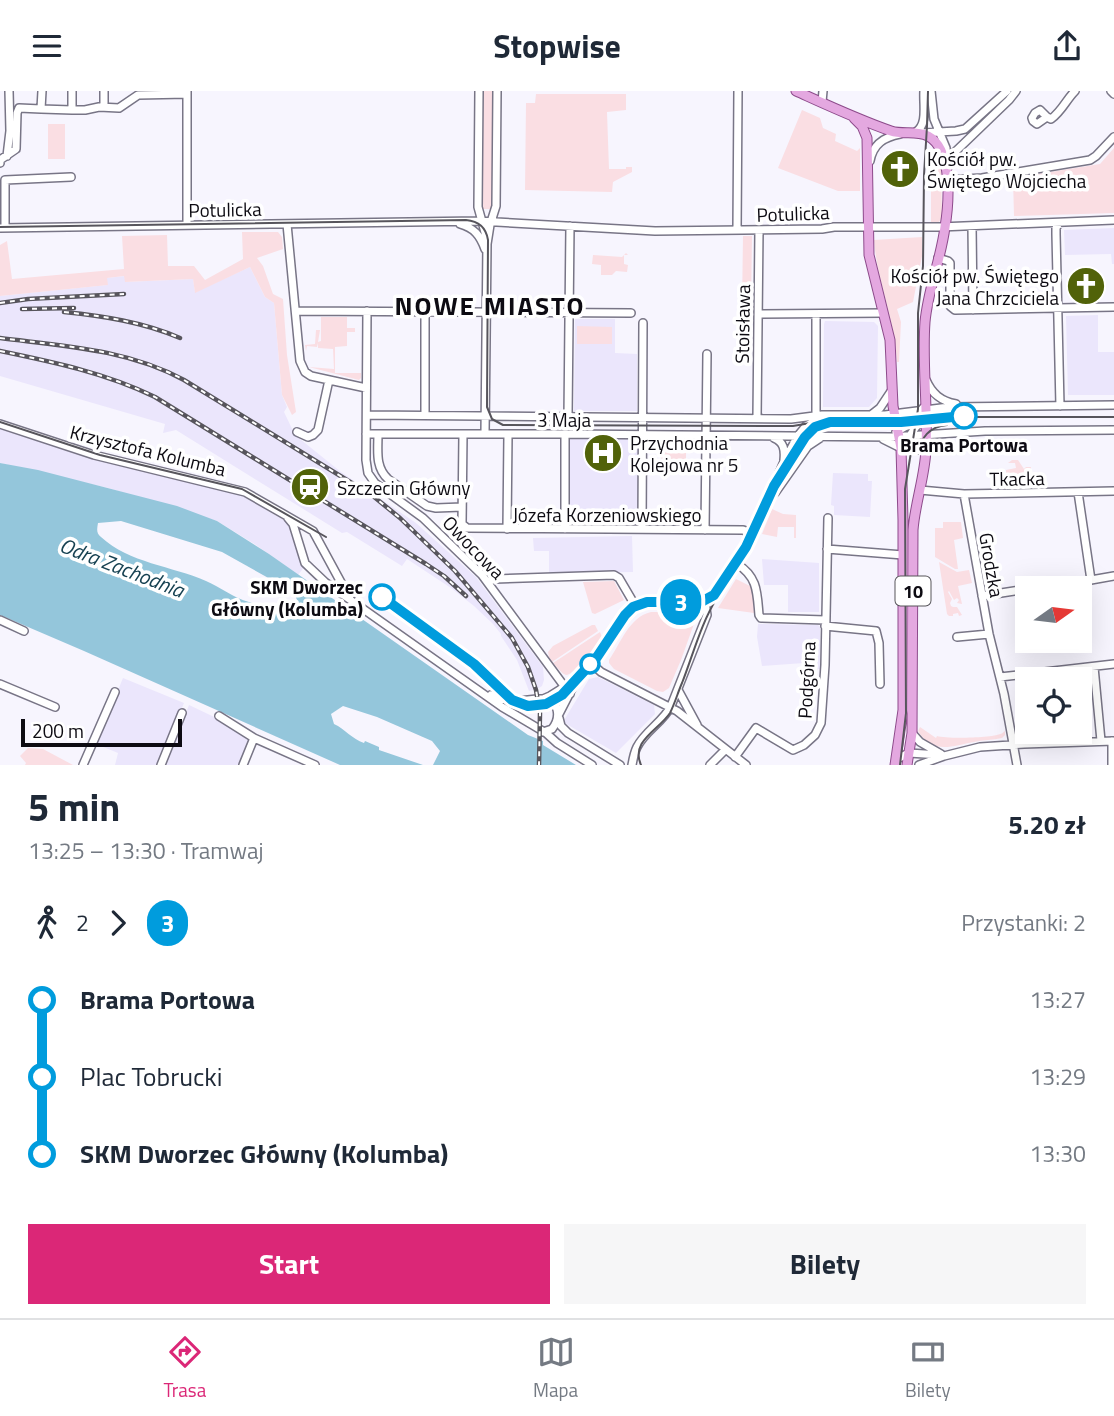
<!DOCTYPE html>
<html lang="pl">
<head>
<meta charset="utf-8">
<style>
	:root { --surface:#fff; --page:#f6f6f7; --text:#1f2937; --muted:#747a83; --line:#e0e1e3; --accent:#db2777 }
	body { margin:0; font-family:"Titillium Web",sans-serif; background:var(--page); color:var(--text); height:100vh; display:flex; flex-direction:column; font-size:26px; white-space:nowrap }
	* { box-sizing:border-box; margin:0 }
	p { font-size:23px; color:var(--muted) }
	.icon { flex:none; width:38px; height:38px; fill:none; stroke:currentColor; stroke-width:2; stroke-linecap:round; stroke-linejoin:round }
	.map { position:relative; height:674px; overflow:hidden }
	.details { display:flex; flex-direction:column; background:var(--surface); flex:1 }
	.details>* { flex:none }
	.badge { padding:0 14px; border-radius:23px; font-size:24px; line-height:46px }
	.needle { width:46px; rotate:76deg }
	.fabs { position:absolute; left:1015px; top:485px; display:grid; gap:14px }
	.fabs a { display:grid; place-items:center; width:77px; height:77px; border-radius:0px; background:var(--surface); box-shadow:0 7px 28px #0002; font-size:35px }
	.scale { position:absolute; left:21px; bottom:18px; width:161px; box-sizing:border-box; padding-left:7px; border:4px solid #0d0b12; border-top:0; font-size:19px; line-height:24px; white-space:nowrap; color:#0d0b12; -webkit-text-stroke:5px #fff; paint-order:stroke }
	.map>.badge { position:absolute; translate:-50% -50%; box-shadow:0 0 0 4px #fff }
	.legs { display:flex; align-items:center; gap:10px; height:77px; padding:0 28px; font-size:23px }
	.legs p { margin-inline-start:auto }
	.head { display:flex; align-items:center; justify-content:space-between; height:119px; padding:0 28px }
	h1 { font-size:38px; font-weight:700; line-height:52px }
	.primary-button { display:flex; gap:14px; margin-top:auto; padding:14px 28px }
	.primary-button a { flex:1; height:80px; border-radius:0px; background:var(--accent); color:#fff; font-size:28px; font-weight:700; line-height:80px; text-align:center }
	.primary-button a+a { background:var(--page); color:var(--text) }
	ul { padding:0 28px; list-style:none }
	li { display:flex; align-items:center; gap:24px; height:77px; font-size:26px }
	li i { display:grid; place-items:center; width:10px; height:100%; margin:0 9px; background:currentColor }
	li i::after { content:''; width:18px; height:18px; margin:-9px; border:5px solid; border-radius:50%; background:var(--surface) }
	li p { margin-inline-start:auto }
	li:first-child i { background:linear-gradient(#0000 50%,currentColor 0) }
	li:last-child i { background:linear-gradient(currentColor 50%,#0000 0) }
	header { display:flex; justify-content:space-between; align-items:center; height:91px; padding:0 28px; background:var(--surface); font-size:32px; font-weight:700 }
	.dock { display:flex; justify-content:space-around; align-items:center; height:98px; border-top:2px solid var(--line); background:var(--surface); font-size:19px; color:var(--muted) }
	.dock a { display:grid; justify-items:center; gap:4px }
	.dock .on { color:var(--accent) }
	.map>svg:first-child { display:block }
</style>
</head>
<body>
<header><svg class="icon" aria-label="menu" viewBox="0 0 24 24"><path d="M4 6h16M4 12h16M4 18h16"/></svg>Stopwise<svg class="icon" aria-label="share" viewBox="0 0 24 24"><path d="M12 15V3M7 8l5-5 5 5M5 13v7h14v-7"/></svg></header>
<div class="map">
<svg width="1114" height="674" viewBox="0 0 1114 674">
	<rect width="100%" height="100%" fill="#f7f5fe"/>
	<path fill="#ebe6fc" d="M1114 137V173H1112L1111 163 1065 164 1064 139Z
		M250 176 265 206 274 212 282 304 287 316 284 321 295 344 341 381 416 432 476 486 543 576 544 589 542 595 539 597 529 600 517 569 501 545V543L493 533 474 515 451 497 407 468 402 475 347 441 342 442 176 339 163 342 165 333 0 285V205L107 194V187L125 185V191L193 188 195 201Z
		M1098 224V261H1114V304H1068L1066 225Z
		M575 228H615V262L637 263V320H574Z
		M825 230 874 231 878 235 877 307 869 316H823L824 233Z
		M0 337 79 364 116 374 241 404 292 434 305 475 298 484 256 454 217 430 108 397 0 372Z
		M568 345H640V437L567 436Z
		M833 382 868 383V390H872L870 426 834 424V415L831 414Z
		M632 445 633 481 549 482V460H534L533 447Z
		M762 468 819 472V521H788V494H764Z
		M758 533 818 534 820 536V578H804V572L762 575 757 546Z
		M598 586 654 614 655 623 616 662 563 631 589 588Z
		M123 587 184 612 158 674H115L118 662 96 653Z
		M189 614 250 643 238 674H165Z"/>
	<path fill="#fadee3" d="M482 0H494L492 118H482L481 115Z
		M536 3H626V19L607 21 609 78H626V76H632V81L613 91 612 101 525 99 526 12H535Z
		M802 19 820 27 823 37 836 43 835 50 857 60 860 57V100H838L778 77Z
		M48 33H65V68H48Z
		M1114 57V122L1014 125 1013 87 1100 73Z
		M938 60 941 72 942 126 939 131 931 134V66Z
		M242 141H278L282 146 283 158 257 167 263 175 273 203 283 208 287 264 296 321 292 324 282 304 274 212 265 206 250 176 195 202 193 188 125 191 124 185 107 187 108 194 0 205V154L7 150 12 188 124 178 122 145 167 144 168 175H194L205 189 243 168Z
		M743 145H752L751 215H742Z
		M922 146V165L913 211 897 218 901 231 899 271H897C895 229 877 191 874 149Z
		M626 162 628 164H624V173L628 174 627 181 616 180 612 184H601V174L592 173 593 164 622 166Z
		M321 226H347V237H355V241H347V255L335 256V282H361V287L359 289 309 276 334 278 333 258 318 257V252L317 256 307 255 306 260 305 254 315 253 316 239H320L318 251 321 250Z
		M577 235 612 236V253H577Z
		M662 352H686V378C678 371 670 371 661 377Z
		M1012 369H1018L1024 378 1026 376H1031L1029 397H1026L1025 389 1024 397H1007L1006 379 1016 377 1015 372H1008Z
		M772 418 783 423 796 424V447H794V436H778L777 446 762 443Z
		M943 431H961L963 447 954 449 958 478H955L935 466V437H943Z
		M939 471 957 481 969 479 972 492 958 495 962 513 957 512 959 509 957 507 954 509 949 500 948 501 952 508 950 512 951 515 953 516H957L962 524 959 525 958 522 953 523V525H949L947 523Z
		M736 488 752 496 754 522 718 517Z
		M614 490 624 509 595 523 592 522 583 491Z
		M651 521H690L695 530 681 569 669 597 663 601 657 600 614 578 609 572V569C621 552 629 526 651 521Z
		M592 534H595L598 540 552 571 549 566 548 561 553 555Z
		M600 541 603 549C598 555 574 584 566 584 562 583 556 575 553 572Z
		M920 636 936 647 937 645C946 648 992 647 1000 643 1002 643 1003 641 1005 640V644L1002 647C993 649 983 649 974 651 952 655 932 664 918 640Z
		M28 657 43 658 73 674H25L26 672 20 665Z"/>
	<path fill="#94c6db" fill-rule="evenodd" d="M0 372 38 379 177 415 217 430 269 463 528 644 543 650V654L576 674H433L440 660 432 650 377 626 343 615 331 623 334 633C345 638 352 648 364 652L365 650 379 656V659L423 674H340L84 560 0 524ZM121 430 222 461 290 499 295 504 297 509 292 518C279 518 261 515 249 511 234 507 220 496 206 490 172 475 129 472 101 446 96 442 97 438 98 432Z"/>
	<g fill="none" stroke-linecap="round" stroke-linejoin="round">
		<g stroke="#787586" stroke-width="10">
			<path id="minor" d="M42 0 41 18 72 19
				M72 0V19H85L99 16 119 17 138 4 187 3
				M479 0 478 116 486 145
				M931 0 934 28 946 57 947 70
				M1111 0 1114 3
				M822 11 823 0
				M104 16V0
				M1047 26 1040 19 1035 22 1032 27 1033 30 1037 33 1047 26 1051 28C1062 20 1066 9 1075 0
				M916 41C928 33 923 14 924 0
				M921 42 956 40 965 38 1007 0
				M7 65 10 40 9 0
				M870 70C873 53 884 46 900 43
				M0 72V69L16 58 17 22 19 17 41 18
				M947 79 951 66 956 60 1009 9 1016 0
				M947 89 982 87 1090 69 1096 65 1114 46
				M1059 132 1056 137V143L1060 315
				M287 133 300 270 305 281 311 285 366 297
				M460 133C474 137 480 144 485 158
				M187 134V0
				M972 135 973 219
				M0 137 479 130 655 140 822 138 834 136H940L1114 129
				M5 137V89L71 86
				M737 139 738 0
				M938 167 948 170 950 172V215L955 219 1114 216
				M296 220 631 222
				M367 220 366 369 368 382 375 392 423 427 482 484 570 603
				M758 223 883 222
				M926 289C932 303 941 310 956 313
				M367 324 791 328 822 324H885L949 316 1114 314
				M425 324V221
				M871 324 880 317 892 299
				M816 325V223
				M568 326 570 135
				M757 327 759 139
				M0 333 94 364 245 401 313 440 350 508
				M297 341 308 346 313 344 318 339 329 289
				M896 341 912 332 923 317
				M366 343H565L890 346 985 340 1114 339
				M378 343C378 360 375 376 388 388L427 415 436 417 462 416
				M463 343 462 433 467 437 743 439 753 443
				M485 343 487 153 490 134 496 115 497 0
				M565 343V438
				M774 347C784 351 785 359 784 369
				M883 348 901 357 918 333 941 320
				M920 399 964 403 1114 400
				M1078 401 1091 489 1114 485
				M775 402 808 355 820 347
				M964 403 989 543 1004 603 1017 674
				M288 427 293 433 305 472 325 491 502 616 546 642 557 652 592 674
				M507 438 508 344
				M642 438 643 232
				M705 439 707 263
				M827 458 903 464
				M737 473C758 486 757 502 759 524L761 527 825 529
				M488 491 495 488 614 484 619 487 636 516
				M1036 497 1083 490
				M982 505 1027 498
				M0 529 24 540
				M825 535 876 540 879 552 880 593
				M957 546 989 543
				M592 573 601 581 677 620 746 674
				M1094 576 1101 650
				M1000 586 1114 573
				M0 593 55 616
				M678 599 697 634
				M491 604C498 607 505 609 513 610 523 611 533 607 542 608 560 608 561 627 552 638L543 641
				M543 608 550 605 566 595
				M559 623 576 590 603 561 625 526 633 518 649 513 701 512 710 509 717 503 748 454 783 373 797 346 806 335 820 328
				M219 625 254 647 315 674
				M559 627 561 635 568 642 620 674
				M912 642 920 651 941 663
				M1112 650V674
				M735 666 756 637 793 659 804 654 815 644 821 632 825 574 828 427
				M897 668 909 662 940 664
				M83 674 115 601
				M161 674 182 622
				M243 674 254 647
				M632 674C633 668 634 662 637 656 645 640 663 631 671 615L707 524 705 511
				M710 674 725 659
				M919 674 944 665 980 656 1024 653 1114 650"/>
		</g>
		<g stroke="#8d4b8b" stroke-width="11">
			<path id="major" d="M796 0C827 14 859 29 891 40 903 44 916 39 928 45 953 58 949 112 945 136 941 168 928 198 925 231 922 273 928 315 926 358 925 385 915 412 913 439L912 642 907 674
				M854 27 862 35 867 47 869 164 890 249 893 315 901 357 903 429V619L895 674"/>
		</g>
		<use href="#minor" stroke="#fff" stroke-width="7"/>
		<use href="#major" stroke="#e4a8e0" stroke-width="9"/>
		<path stroke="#57555c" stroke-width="2" d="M0 136 466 129C478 130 486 136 488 149L487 316 492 328 503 334 793 335 822 330H905L951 326H1114
			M0 331 100 364 242 398 326 446
			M918 363C921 346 929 336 947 334
			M559 610C581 587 602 566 619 539 625 530 630 520 641 516 665 507 694 523 716 506L747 460 775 399 802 354 813 341 827 334
			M641 674C630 650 659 639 670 622 675 612 678 601 682 592 693 564 701 532 717 507
			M900 674 906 622 905 398 918 318V222L923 175 924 84 927 35 928 0"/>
		<g stroke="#57555c" stroke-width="4.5">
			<path id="rail" d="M0 212 28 208 124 203
				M22 218 74 217
				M64 221C103 225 143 231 180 247
				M0 247C63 255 127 258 184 289L373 405 400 427 455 480 512 547 528 576 536 599 540 622 539 674
				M0 260C53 271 106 282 155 306L426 473 444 485 466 505"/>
		</g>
		<use href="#rail" stroke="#fff" stroke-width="2" stroke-dasharray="5" stroke-linecap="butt"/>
	</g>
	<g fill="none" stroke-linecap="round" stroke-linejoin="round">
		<g stroke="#fff" stroke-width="16">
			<path id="line-1" d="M382 506 474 573 512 609 528 615 546 613 562 604 597 566 625 524 633 516 647 511H701L714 504 746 456 774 395 805 346 815 336 830 331H901L964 325"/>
		</g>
		<use href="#line-1" stroke="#009cdd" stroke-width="10"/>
	</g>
	<defs>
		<g id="church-disc" transform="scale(2.0125)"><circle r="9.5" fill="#516209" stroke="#fff"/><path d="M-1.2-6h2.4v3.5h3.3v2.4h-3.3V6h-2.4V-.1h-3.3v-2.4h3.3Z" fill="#fff"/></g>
		<g id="hospital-disc" transform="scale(2.0125)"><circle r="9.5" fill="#516209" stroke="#fff"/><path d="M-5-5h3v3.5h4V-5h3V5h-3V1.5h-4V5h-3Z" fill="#fff"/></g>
		<g id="station-disc" transform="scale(2.0125)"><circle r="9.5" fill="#516209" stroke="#fff"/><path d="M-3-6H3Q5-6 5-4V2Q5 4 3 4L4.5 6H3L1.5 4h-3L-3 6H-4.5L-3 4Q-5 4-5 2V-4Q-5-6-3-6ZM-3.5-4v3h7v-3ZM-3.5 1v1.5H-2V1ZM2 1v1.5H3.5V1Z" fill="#fff"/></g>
	</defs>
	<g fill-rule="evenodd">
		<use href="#church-disc" x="900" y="78"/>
		<use href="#church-disc" x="1086" y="195"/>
		<use href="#hospital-disc" x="603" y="362"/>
		<use href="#station-disc" x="310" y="396"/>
	</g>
	<g fill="#fff" stroke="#009cdd" stroke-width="3.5">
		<circle cx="964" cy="325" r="12"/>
		<circle cx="382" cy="506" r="12"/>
		<circle cx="590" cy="573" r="9"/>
	</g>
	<g text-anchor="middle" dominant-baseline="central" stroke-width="7" stroke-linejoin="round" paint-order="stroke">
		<rect fill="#fff" stroke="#565459" stroke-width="2" x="895.5" y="485.5" width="35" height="29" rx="5"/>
		<g font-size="18" font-weight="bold" fill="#0d0b12">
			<text x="913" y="500">10</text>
		</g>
		<g font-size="19" fill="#0d0b12" stroke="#fff" text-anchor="start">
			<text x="927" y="67">Kościół pw.<tspan x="927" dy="22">Świętego Wojciecha</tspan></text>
			<text x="1059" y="184" text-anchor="end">Kościół pw. Świętego<tspan x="1059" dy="22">Jana Chrzciciela</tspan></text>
			<text x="630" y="351">Przychodnia<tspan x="630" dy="22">Kolejowa nr 5</tspan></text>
			<text x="337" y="396">Szczecin Główny</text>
		</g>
		<g font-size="19" fill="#0d0b12" stroke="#fff">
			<text transform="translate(225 118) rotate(-1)">Potulicka</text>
			<text transform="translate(793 122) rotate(-2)">Potulicka</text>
			<text transform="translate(742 233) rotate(-89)">Stoisława</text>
			<text x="564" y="328">3 Maja</text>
			<text transform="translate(148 359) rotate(14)">Krzysztofa Kolumba</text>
			<text transform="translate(1017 387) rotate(-1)">Tkacka</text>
			<text x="607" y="423">Józefa Korzeniowskiego</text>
			<text transform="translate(474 456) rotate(46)">Owocowa</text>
			<text transform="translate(992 474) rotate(80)">Grodzka</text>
			<text transform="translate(806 589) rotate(-87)">Podgórna</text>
		</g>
		<g font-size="19" font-weight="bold" fill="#0d0b12" stroke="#fff">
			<text x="964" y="353">Brama Portowa</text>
			<text x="363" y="495" text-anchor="end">SKM Dworzec<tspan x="363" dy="22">Główny (Kolumba)</tspan></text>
		</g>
		<g font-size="21" font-style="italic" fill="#174252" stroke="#fff">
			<text transform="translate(122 476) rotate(21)">Odra Zachodnia</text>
		</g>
		<g font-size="26" font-weight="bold" letter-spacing="2" fill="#0d0b12" stroke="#fff">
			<text x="490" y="214">NOWE MIASTO</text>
		</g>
	</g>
</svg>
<div class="fabs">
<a><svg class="needle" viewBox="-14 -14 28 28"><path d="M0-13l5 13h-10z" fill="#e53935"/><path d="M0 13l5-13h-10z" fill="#747a83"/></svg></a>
<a><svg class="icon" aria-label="locate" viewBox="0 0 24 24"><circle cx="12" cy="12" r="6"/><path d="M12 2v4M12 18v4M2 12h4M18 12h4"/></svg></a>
</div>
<div class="scale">200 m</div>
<b class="badge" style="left:681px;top:511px;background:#009cdd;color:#fff">3</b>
</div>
<section class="details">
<div class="head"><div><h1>5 min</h1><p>13:25 – 13:30 · Tramwaj</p></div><b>5.20 zł</b></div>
<div class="legs"><svg class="icon" aria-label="walk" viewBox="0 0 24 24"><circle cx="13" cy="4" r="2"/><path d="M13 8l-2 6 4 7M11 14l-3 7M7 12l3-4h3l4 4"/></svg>2<svg class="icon" aria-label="forward" viewBox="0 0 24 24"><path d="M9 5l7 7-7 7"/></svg><b class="badge" style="background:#009cdd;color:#fff">3</b><p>Przystanki: 2</p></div>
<ul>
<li><i style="color:#009cdd"></i><b>Brama Portowa</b><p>13:27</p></li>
<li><i style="color:#009cdd"></i><span>Plac Tobrucki</span><p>13:29</p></li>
<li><i style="color:#009cdd"></i><b>SKM Dworzec Główny (Kolumba)</b><p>13:30</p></li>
</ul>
<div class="primary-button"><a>Start</a><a>Bilety</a></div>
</section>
<nav class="dock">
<a class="on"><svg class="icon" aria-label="directions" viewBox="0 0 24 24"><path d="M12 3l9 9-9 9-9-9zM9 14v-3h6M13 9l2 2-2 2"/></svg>Trasa</a>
<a><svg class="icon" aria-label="map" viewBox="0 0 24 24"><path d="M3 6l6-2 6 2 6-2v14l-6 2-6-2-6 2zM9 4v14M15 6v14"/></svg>Mapa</a>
<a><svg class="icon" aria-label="tickets" viewBox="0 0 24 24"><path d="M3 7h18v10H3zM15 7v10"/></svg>Bilety</a>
</nav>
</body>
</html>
